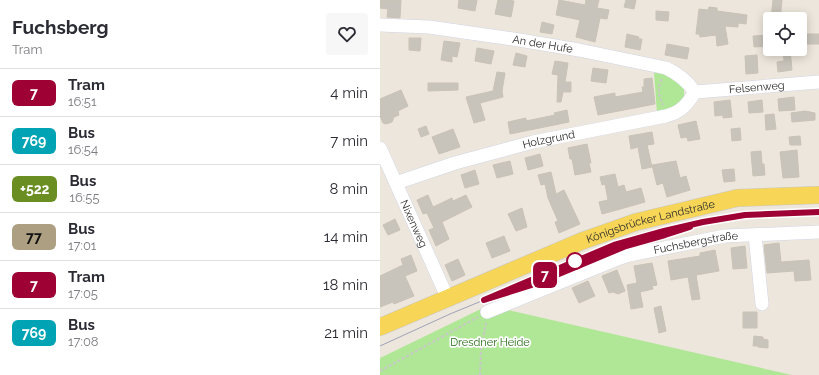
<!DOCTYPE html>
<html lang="en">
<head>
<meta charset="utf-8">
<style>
	:root { --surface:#fff; --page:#f7f7f7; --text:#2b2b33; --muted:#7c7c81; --line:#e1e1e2 }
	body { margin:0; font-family:Raleway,sans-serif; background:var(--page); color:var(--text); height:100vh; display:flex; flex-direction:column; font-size:15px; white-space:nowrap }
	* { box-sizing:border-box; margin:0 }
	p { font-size:13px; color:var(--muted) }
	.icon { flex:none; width:22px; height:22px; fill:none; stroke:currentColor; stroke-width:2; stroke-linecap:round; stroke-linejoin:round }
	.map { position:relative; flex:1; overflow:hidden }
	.details { display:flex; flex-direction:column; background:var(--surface); width:380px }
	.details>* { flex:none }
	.badge { padding:0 8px; border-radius:6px; font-size:14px; line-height:26px }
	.tools { position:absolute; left:383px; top:12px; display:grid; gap:8px }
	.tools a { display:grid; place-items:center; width:44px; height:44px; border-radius:4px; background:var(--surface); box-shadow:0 2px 10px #0003; font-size:20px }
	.map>.badge { position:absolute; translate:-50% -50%; box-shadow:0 0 0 2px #fff }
	.round { display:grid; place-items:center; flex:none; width:42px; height:42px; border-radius:4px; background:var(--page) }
	.head { display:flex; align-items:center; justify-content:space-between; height:68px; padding:0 12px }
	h1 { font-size:19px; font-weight:700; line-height:30px }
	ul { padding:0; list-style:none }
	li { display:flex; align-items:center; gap:12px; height:48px; padding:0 12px; border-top:1px solid var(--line) }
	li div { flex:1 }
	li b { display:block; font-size:15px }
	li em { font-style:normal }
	li .badge { min-width:44px; font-weight:700; text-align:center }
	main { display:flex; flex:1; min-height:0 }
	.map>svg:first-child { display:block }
</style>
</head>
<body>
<main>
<section class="details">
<div class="head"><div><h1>Fuchsberg</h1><p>Tram</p></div><a class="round"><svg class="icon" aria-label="heart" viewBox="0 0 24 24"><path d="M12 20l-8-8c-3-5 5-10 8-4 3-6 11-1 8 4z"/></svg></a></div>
<ul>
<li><span class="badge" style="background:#9e0234;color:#fff">7</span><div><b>Tram</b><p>16:51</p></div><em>4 min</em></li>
<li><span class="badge" style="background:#00a3b4;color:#fff">769</span><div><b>Bus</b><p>16:54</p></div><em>7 min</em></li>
<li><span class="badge" style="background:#6b8e23;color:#fff">+522</span><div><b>Bus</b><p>16:55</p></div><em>8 min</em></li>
<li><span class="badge" style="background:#ad9f82;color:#111">77</span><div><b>Bus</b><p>17:01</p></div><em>14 min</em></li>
<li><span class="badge" style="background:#9e0234;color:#fff">7</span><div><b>Tram</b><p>17:05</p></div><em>18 min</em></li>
<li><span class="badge" style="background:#00a3b4;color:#fff">769</span><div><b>Bus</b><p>17:08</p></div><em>21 min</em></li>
</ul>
</section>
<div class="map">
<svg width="439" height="375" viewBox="0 0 439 375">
	<rect width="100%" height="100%" fill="#ede6dc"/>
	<path fill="#b0e796" d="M274 72 291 76 303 86 304 90V96L300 103 295 108 277 114Z
		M105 307 128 310 412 375H0V358Z"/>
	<path fill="#c9c4bb" stroke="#c9c2b6" d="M0 0H21L20 18 7 17 8 9 0 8Z
		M79 0H97L95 11 78 8Z
		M118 0H129L134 1 131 17 115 14Z
		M179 0 205 5 206 0H219L217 8 229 10 227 19 220 18 215 42 196 37 200 20 176 15Z
		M246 0H256L254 9 244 7Z
		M393 0H402L400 19H391Z
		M329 7 337 8V11L367 15 366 24 358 23V27L345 26 348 44 337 46 336 35 320 37 319 34H316L319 9 328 10Z
		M276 11 289 12 288 21 276 20Z
		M162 22 174 25 172 34 160 32Z
		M247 34 259 37 258 39H262L260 50 245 47Z
		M420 34H439V44H420Z
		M390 35V46L374 47 373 36Z
		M29 38H41L40 51 29 50Z
		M64 41 80 43 77 57 72 56V62L61 60Z
		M287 44 309 48 307 59 285 55Z
		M97 48 114 51 111 64 95 61Z
		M403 49H410L412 70 398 72 397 62 404 61Z
		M136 53 147 56 145 67 133 65Z
		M377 55 378 73 366 74 365 56Z
		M175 61 188 63 185 82H191V92H183L181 102H177L178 75 172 74Z
		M213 68 228 70 226 83 211 81Z
		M117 72 125 73 122 91 123 97 100 103 105 120 94 123 86 97 113 91Z
		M272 78 275 104 218 115 214 97 235 93V97L263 92 262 87H264V79Z
		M48 83H78V90L48 91Z
		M21 90 28 106 18 111 19 115 14 117 12 122 6 124 3 123 0 116V99Z
		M414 97 415 110 399 111 398 99Z
		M350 100 352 117 343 118V115L335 116 334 102Z
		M382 100 383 112 369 113 368 102Z
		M187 110 189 122 130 134 128 122 146 118V121L175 115 174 113Z
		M425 111 435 113V120L412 122 411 113Z
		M394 114 396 129 386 130 385 115Z
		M316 121 320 139 308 141 307 137 301 138 298 125Z
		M46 126 49 134 41 137 38 129Z
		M360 128 361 140 352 141 351 129Z
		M73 129 80 147 59 154 52 137Z
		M272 132 274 144 267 145 272 167 262 169 258 147 251 149 249 136Z
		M420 136 421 145H410L409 137Z
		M207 144 211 163H209L211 172 195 175 192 159H190L188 148Z
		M417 150 419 177 403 178 400 152Z
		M381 151 382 164H384L385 175 373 176 371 152Z
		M160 154 163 166 148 170 145 158Z
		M130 161 133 174 117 178 113 165Z
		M296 161 300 178 306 176 310 190 287 197 283 183 277 185 272 165Z
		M354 169 355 181 344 182 342 170Z
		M95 170 99 184 85 188 81 175Z
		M171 172 176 194 184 190 200 224 179 233 175 222 178 221 168 198 165 184 161 185 158 175Z
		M235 174 238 187 244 185 246 192 261 188 265 202 237 210 222 214 219 202 228 200 225 184 222 185 220 177Z
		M48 195 53 207 72 198 73 201 86 195 92 207 62 222 69 239 56 246 49 230 54 228 47 213 43 214 37 200Z
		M142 208 147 227 136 231 128 214Z
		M15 219 20 230 8 235 3 225Z
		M124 236 130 251 112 258 106 243Z
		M399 243 401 262 429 260 431 280 415 281 414 271 387 273 384 245Z
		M365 246 367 268 353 269 351 248Z
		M335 250 339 271 316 275 320 299 312 300 308 277 291 280 288 261 320 256V253Z
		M31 255 37 271 25 276 34 296 14 304 13 302 0 307V276L23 265 21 259Z
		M78 259 85 275 72 281 65 265Z
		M272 263 277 285 272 286 273 289 260 292 263 307 251 309 247 285 257 283 254 266Z
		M237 270 245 291 238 294 233 292 229 293 222 276Z
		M208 281 215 296 199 303 192 288Z
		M281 306 286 331 279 333 274 308Z
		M363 312H377V328H363Z
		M374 336 383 337V339L388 340V348L378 347V346H373Z"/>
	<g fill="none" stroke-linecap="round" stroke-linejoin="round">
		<g stroke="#d1d5e4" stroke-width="14">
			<g id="minor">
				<path id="s1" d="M0 25 49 27 133 39 199 50 286 68C299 74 307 81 315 92"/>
				<path id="s2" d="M315 92 439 82"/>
				<path id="s3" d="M0 148 68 299"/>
				<path id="s4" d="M16 183 75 163 153 142 286 116C301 112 307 105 315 92"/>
				<path d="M375 235 382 304"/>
				<path id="s5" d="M107 312 240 258 249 255 345 236 439 232"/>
			</g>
		</g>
		<g stroke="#c8c8c8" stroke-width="18">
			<g id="major">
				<path id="s6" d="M0 327 202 241 256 222 357 198 439 195"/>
			</g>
		</g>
		<path stroke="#c8c8c8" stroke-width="2" stroke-dasharray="3 2" stroke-linecap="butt" d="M282 79C277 88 279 97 283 105
			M0 371 98 317
			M100 375 101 349 106 323"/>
		<use href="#minor" stroke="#fff" stroke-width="13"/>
		<use href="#major" stroke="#f7d557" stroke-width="17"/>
		<path stroke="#9fa2b6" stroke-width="1" d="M0 346 70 314 245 242 284 231 323 222 365 215 439 212"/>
	</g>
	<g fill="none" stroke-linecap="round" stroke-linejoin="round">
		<g stroke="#fff" stroke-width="9">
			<path id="line" d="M310 227 285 235 246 246 155 284 104 300 234 245 284 231 323 222 365 215 439 212"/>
		</g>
		<use href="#line" stroke="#9e0234" stroke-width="6"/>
	</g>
	<circle fill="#fff" stroke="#9e0234" stroke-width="2" cx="195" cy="261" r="8"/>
	<g text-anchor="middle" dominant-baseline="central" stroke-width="3.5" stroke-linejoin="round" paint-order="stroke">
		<g font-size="11" fill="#2b2b2b" stroke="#fff">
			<text stroke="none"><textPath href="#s1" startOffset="164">An der Hufe</textPath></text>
			<text stroke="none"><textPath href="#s2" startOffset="62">Felsenweg</textPath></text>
			<text stroke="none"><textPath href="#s4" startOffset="159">Holzgrund</textPath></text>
			<text stroke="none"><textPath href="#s6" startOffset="291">Königsbrücker Landstraße</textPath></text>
			<text stroke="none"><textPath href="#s3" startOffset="83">Nixenweg</textPath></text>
			<text stroke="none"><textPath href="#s5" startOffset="221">Fuchsbergstraße</textPath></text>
		</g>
		<g font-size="11" fill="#276c17" stroke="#fff">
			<text x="110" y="342">Dresdner Heide</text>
		</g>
	</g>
</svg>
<div class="tools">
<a><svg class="icon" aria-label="locate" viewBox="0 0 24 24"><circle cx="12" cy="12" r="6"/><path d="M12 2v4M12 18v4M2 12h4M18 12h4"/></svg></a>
</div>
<b class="badge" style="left:165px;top:275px;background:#9e0234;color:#fff">7</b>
</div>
</main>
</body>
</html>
